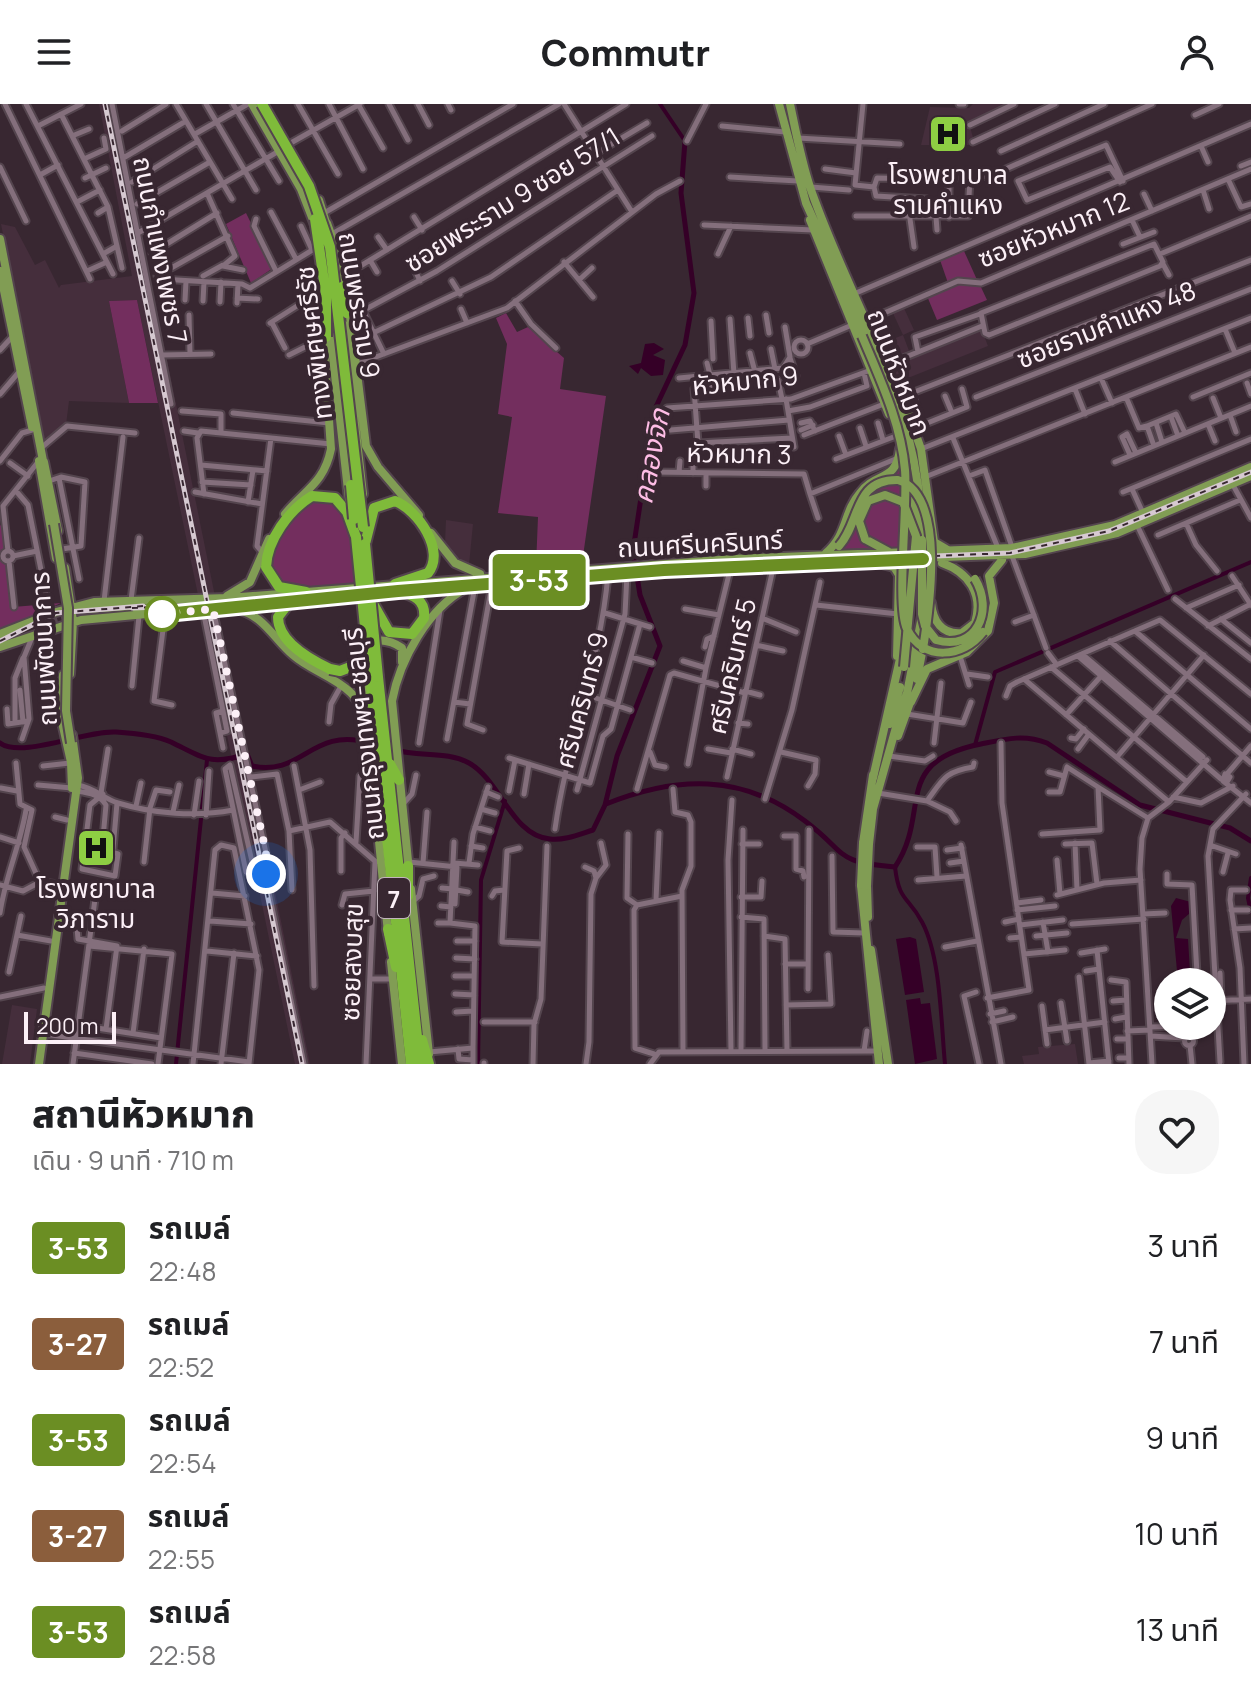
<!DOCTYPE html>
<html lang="th">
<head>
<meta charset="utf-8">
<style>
	:root { --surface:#fff; --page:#f6f6f6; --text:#202124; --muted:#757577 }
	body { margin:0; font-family:Manrope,"Noto Sans Thai",sans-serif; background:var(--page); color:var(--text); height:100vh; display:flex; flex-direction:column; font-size:30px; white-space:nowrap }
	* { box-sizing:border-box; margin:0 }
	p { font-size:26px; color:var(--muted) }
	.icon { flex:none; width:44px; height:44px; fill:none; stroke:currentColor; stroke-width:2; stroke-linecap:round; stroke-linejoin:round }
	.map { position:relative; height:960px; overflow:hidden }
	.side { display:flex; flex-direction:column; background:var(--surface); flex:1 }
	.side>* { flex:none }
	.badge { padding:0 16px; border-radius:6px; font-size:28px; line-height:52px }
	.tools { position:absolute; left:1154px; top:864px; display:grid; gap:16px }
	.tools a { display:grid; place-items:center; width:72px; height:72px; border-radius:50%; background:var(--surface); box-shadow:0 2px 6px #0004; font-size:40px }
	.scale { position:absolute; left:24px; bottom:20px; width:92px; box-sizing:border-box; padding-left:8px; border:4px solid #fcf0f7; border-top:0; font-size:22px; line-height:28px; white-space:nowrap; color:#fcf0f7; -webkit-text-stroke:6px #382731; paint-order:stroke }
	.you { position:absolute; width:40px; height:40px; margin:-20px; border:6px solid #fff; border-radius:50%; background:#1a73e8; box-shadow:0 0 0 12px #1a73e833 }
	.map>.badge { position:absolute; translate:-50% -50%; box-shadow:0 0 0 4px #fff }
	.round { display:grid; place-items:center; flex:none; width:84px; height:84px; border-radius:32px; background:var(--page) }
	.summary { display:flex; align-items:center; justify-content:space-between; height:136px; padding:0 32px }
	h1 { font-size:38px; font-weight:800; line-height:60px }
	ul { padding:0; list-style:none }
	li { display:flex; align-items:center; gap:24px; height:96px; padding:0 32px }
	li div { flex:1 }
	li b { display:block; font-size:30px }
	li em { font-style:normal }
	li .badge { min-width:88px; font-weight:700; text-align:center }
	header { display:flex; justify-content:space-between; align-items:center; height:104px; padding:0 32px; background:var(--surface); font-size:36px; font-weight:800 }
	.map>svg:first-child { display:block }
</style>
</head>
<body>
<header><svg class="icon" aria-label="menu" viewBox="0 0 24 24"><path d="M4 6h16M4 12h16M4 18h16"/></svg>Commutr<svg class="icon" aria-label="person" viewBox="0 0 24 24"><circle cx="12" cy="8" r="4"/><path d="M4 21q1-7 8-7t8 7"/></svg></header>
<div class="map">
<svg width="1251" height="960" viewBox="0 0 1251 960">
	<rect width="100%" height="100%" fill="#382731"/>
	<path fill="#452e3c" d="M99 0H115L310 960H295L137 196 109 197 129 299 69 297 66 321 45 341 1 120 15 123 35 161 45 156 59 184 61 181 132 172Z
		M973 0H1007L969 19 975 41H921L930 3 969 4Z
		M903 202 914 226 903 231 911 252 981 224 988 242 898 278 883 239 903 231 892 207Z
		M446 416 473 420 469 461 456 453 445 439Z
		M12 901 37 905 30 960H2Z
		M1075 940 1078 960H1024L1022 952 1039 950 1038 943Z"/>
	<path fill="#732e5e" d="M246 109 273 164 251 179 226 120Z
		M964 147 978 178 960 174 948 179 940 156Z
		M961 178 980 181 987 196 937 216 927 192Z
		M137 196 158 299H129L109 197Z
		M506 209 517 228 528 223 564 254 560 285 606 292 582 459 536 462 538 413 498 409 512 313 498 310 507 240 496 214Z
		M900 362 903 448 833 449 866 385 894 370Z
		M319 391 347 407 355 484 287 487 266 455 280 425Z
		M3 417 13 503 61 499 0 526V422Z"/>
	<path fill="#350027" d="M654 239 664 245 653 251 665 256 663 271 651 272 641 264 638 270 629 262 641 259 645 240Z
		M1176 794 1191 798 1190 809 1182 816 1176 834 1188 835 1190 868 1177 867 1171 802Z
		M910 833 916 835 924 888 905 891 896 835Z
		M920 894 921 900 930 899 937 955 915 960 906 896Z"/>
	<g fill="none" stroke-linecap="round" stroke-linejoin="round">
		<path stroke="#350027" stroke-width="4" d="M660 0 685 37 687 34
			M975 641 995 568 1251 458
			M895 763C899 798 908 792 922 818 941 853 941 920 945 960
			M1251 774 1248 794 1251 808
			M176 960 207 656
			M478 960 481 776 505 697"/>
		<path stroke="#350027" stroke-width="5" d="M0 639C22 655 85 626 116 628 133 629 155 631 171 638 204 654 210 662 247 650L252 662C303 673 311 622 370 639
			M395 646C419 653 447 647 469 659 500 676 512 732 550 735 564 737 580 730 593 726L605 701 617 652 660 542 640 491 633 447 654 307 685 241 694 189 681 89 685 37
			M606 700C676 672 742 669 805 717 849 750 833 758 895 763 932 708 890 658 981 640 1005 635 1024 630 1047 639L1140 701 1230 724 1251 737"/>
		<path stroke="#55454f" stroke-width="8" stroke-dasharray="8 4" stroke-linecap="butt" d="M50 519 85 510"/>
		<g stroke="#54454e" stroke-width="9">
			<path id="minor" d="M5 0 90 175
				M26 0 113 170
				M112 0 171 300
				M176 0 232 95
				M206 0 256 86
				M233 0 279 77
				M298 0 338 70
				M329 0 363 65
				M358 0 383 44
				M389 0 408 36
				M418 0 429 21
				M448 0 451 6
				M564 0 632 108
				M863 0 855 81 874 83 877 74 929 75
				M959 0H964
				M61 10 108 103 122 164
				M1195 11 1219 0
				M970 21 1014 0
				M38 22 81 0
				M722 22 785 28
				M122 27 166 0
				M195 30 248 0
				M72 32 89 25
				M798 34 900 40
				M687 37 706 0
				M973 38 1055 0
				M289 40 360 0
				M1201 42 1208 58
				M1001 47 1104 0
				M595 50 647 19
				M125 53 186 17
				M84 55 106 45 104 34
				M1241 62 1251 58
				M0 63 26 117
				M825 65 856 69
				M40 71 58 61
				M730 73 798 77
				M85 74 106 64
				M935 75 990 72 1152 0
				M949 75V113
				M1228 75 1241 103 1251 100
				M132 78 198 37
				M1120 78 1110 63 1027 96 1018 77 1106 41 1123 77
				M811 83 849 86
				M874 83 876 92 927 95
				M1203 86 1209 105
				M207 89 235 152 223 162 243 166
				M1144 90 1152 107
				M77 98 100 86
				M137 100 210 58
				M271 108 296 155
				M98 109 108 103
				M324 109 513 0
				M856 112H968L970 73
				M414 113 422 126
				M936 113 937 126
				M256 115 254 122 276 167
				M910 115 914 143
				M1132 116 1140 133
				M704 121 813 126
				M301 122 312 146
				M138 129 279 47
				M332 130 559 0
				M378 133 387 146
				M1123 140 1154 128
				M1154 140 1163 158 1160 162 989 231 985 229 981 209Z
				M152 149 217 109
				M103 150 117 142
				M718 150 731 122
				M1160 150 1251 112
				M370 156 377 168
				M564 158 593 193
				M1163 160 1169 171
				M415 166 420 177
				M87 167 107 158
				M157 172 228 132
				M203 172 223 161
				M344 172 626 0
				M346 172 384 250
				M161 175 242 180 250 184 319 142
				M579 176 592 164
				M452 177 460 190
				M856 189 1251 20
				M237 194 258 195
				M167 195 168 176
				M185 196 186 177
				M203 197 204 178
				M515 197 531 220 556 244
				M220 198 221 178
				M237 199 238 180
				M461 205 467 219
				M189 211 190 250
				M766 211 769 229
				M351 213 437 167 652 32
				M748 214 750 232
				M730 215 734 270
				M868 216 958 177 981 179 1251 65
				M711 217 713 255
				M270 219 319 188
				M272 219 285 244
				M1225 225 1235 249
				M794 243a7 7 0 1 1 14 0a7 7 0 1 1-14 0Z
				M354 238 491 173 618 86
				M807 240 852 221
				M771 245 775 265
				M0 246 12 233
				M918 248 915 233 980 210
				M750 249 755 268
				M162 251 211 250
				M289 251 323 234
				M790 254 796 272
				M707 259 710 271
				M357 260 507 204 656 90 680 77
				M886 261 982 222
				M679 274 783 264 790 253 785 223
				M1101 274 1112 299
				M778 276 782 295
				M1247 279 1251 290
				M735 280 694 285 698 339 792 334
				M1075 285 1085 310
				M0 290 19 268
				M912 290 919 309
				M904 292 1251 156
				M945 292 952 309
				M976 293 1251 185
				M1126 293 1139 324 1147 322 1154 342
				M1193 293 1251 269
				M1213 294 1221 314
				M786 295 794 343
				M667 304 791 295 871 266
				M182 307 221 310V329
				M788 307 810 303 867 282 864 269
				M233 309 329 319
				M1230 311 1236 328
				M1171 313 1178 332
				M801 319 810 317 815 327
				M878 319 883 336
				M1156 319 1162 338
				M1208 320 1215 337
				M1147 322 1176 310 1185 329
				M860 324 866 342
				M915 324 967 303 962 285
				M801 326 813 321
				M184 327 198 329
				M659 327 789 316
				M804 331 884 300
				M839 332 846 351
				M953 334 998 444
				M41 344 67 322 135 329
				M921 345 1251 214
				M1130 351 1122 333 1127 330 1136 349
				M836 355 896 332
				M0 357 22 329 32 326
				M693 358V369
				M1115 358 1251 302
				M10 359 28 372
				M201 361 267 367
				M652 368 804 370 810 390 898 354
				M679 368 680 357
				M969 372 985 366 1012 443
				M925 373 1251 243
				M59 374 79 475
				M49 377 61 373 85 378 81 442 62 445
				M202 378 251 381
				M1233 381 1251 414
				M706 382V369
				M1132 385 1143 409
				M16 387 28 401 48 501
				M195 388 262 400
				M1123 388 1251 335
				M204 390 197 334 201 327 331 340
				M810 390 818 414
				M248 398 253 366
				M1186 419 1196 441 1217 467
				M1137 421 1168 486
				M1158 431 1240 396
				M8 447 3 402 38 358
				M3 452a5 5 0 1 1 10 0a5 5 0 1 1-10 0Z
				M263 449 257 442 271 334
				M13 452 37 447
				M1012 452 1046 544
				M9 457 14 503
				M1232 472 1251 501
				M1175 495 1251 555
				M131 496 139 434
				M104 497 123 333
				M816 501 898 510
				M1186 504 1239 481
				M213 505 266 749V774L304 960
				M685 505 719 511
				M203 506 227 627 220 629 216 609 223 607
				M605 509 650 523
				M165 510 154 597 172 601
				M762 514 796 528
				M1221 515 1251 539
				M1015 518 1034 511
				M1208 522 1251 500
				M1135 527 1251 625
				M1110 537 1251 659
				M756 541 783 547
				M705 543 707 535 714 532
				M1048 549 1057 561
				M1082 550 1203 653
				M960 552 969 581
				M1078 552 1221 675
				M631 553 652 559
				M683 557 706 564
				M1051 563 1187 678
				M967 570 988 573
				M1024 575 1169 698
				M132 582 139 512
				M725 583V591L731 595
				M20 586 23 618
				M745 587 760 591
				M1006 592 1010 582 1017 578 1160 516 1251 590
				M593 593 630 606
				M454 598 470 600
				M7 605 8 620 28 617
				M907 610 963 619 971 598
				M1066 611 1103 570
				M329 618 331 600 341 582
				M15 619V574L23 554
				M738 619 748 620
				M483 626 467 620 492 480
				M220 629 223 644
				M1071 634 1076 635 1084 625
				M22 635 29 615 24 553 33 531
				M447 635 475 482
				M419 639 440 506
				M934 639 941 579
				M708 645 731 649
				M732 645 751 650
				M1078 645 1089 630
				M650 648 655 661 665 663
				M781 648 816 656 815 670 808 682
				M889 652 925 657 933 652
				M1117 653 1204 551
				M509 654 590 679 603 632 611 625 640 520
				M16 659 20 700 32 706 24 743 40 778
				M688 660 706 564 731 462
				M230 661 253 762 246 768 225 665Z
				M43 662 70 659
				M294 662 310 746 314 882
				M1049 668 1064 672
				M1227 670 1251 642
				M251 673 277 670 289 727 330 718 376 758
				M727 673 774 460
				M1227 678 1230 673 1225 670 1223 677 1251 699
				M38 681 72 684
				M77 681C96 684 102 694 118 699 154 710 196 713 233 706
				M1098 683 1148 714
				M1 684 17 687
				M637 685 670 571 674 569 745 589
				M673 685 675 708 688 711 691 718V762L682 786 683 948
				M299 686 320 678
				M577 686 625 510 627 470
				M76 687C89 689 99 690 106 701L102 745 118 750 115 772 82 765 90 701 103 690
				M509 687 515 656
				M486 688 498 693
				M101 689 108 645
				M878 689 927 697C943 675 944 668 973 663L974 659
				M524 690 529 660
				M1173 693 1201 699 1233 682
				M765 695 792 606 820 478
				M927 697 950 708 956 717
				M402 701 412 690 416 671
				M136 702 141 679
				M481 705 495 709
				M173 708 179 681
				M194 711 199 677
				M206 711 209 667
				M55 713 67 716
				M475 723 490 727
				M555 725C567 639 601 556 608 470
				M289 727 292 786
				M628 730 627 794 637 801
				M1042 730 1100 726 1098 683 1067 663 1060 688H1049
				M784 732H796V765L803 767 804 773
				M0 733 19 739
				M356 738 360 672
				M1075 739 1077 786
				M742 740H759
				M1065 740 1092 739 1097 780
				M961 741 1001 960
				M1210 741 1236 750
				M471 742 483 744
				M917 743H935L937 773
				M519 744 507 747 502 838 542 840
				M113 745 117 699
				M947 746 962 744
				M832 752 833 828 864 829
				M1057 756 1060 790
				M144 758 150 704 156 686 170 688
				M409 758 457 763 455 800
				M423 759 427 708
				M454 759 478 761
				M469 759 473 730 488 683
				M950 759 964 757
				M585 763 594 767 596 774
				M341 767V734L345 729
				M1223 768 1228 749
				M1167 770V780L1192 781 1197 870
				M918 776 966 772
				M0 781 23 787 40 778 59 780
				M442 784 453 785
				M457 786 468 788
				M212 789 245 792
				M1057 791 1104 779 1141 776
				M492 792 495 787 504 786
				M741 793H761L762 777
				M656 796 659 729
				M412 798 419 792 423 775 434 772
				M1017 799 1041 796
				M342 801 345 790 374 787
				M441 802 451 803
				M1017 806 1055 802
				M1231 806H1248
				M0 809C5 773 20 742 26 706
				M1143 810 1165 809
				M741 813 764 815 765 946
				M210 817 251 820
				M1005 818 1019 815
				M1043 818 1048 848
				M438 819H450
				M1072 820 1144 815
				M1020 821 1063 816
				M77 824 78 835 117 842 106 925
				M1234 825 1251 824
				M17 831 51 837
				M764 832 785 835 787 947
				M1036 832 1067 829
				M1010 834 1021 833
				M457 837H475
				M89 842 172 850 158 960
				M945 843 977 837
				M1097 846 1109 960
				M207 847 257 852
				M1081 849 1105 845
				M1024 850 1065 846
				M456 854 475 855
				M785 860H807
				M1086 867 1099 865
				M9 868 21 812
				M1220 869 1221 897
				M455 872H474
				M1079 873 1089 960
				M370 875H393
				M1111 876 1126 878 1129 960
				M808 885 809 726
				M976 888 964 892 979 960
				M455 890 474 891
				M0 893 44 884
				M987 894 1029 886 1002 699 1001 639
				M1113 897 1126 896
				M1212 897 1251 895
				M1061 899 1067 937
				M786 901 831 900 828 851
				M1042 902 1047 940
				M456 908 473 907
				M990 910 1004 907
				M1115 915 1126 913
				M484 918H535
				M992 918 1013 913
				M78 921 161 934
				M1150 923 1186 922
				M1045 926 1105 918
				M1127 927 1150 926
				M133 929 144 845
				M44 930 249 958
				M1151 932 1184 934
				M1184.5 937a4.5 4.5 0 1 1 9 0a4.5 4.5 0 1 1-9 0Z
				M1117 935H1127
				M1190 941 1192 960
				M458 945 459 955 473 956
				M731 947 728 756 732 696
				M741 947 743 726
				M864 947 867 927
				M429 948 473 944 475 822 450 819 454 738
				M74 949 152 960
				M654 950 635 944 634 806 637 801 682 792
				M1119 954H1128
				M1220 958 1208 752 1213 725 1246 690
				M1089 959 1109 957
				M73 960 97 780
				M193 960 215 746 221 741 234 744 259 866 249 960
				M221 960 234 849
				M366 960 375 758
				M473 960V944
				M484 960V959
				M533 960 534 920 541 895 547 742
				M586 960 589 938 591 790 596 774 606 761 601 739
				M650 960 659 948 874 947
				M1152 960 1140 765 1142 734 1148 714 1169 698 1207 656
				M1244 960 1240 864 1230 796 1231 786H1246"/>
		</g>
		<g stroke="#54454e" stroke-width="12">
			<path id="major" d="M252 0 301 85 315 121
				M779 0 806 99 887 280 902 323
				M790 0C796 28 801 56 810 83 853 208 921 297 922 436
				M319 96 328 125
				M810 116 889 310
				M327 119 341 158 347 190
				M0 135 44 362
				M0 167 32 323
				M320 177 321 208
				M349 204 366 342 378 363 419 411
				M344 221 363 390
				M330 226 349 395
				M898 280 921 345 934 438 946 445
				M39 357 56 454
				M44 358 58 427
				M914 388 916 430
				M285 410C306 385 324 379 331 345L323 229
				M431 429 455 459 480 470
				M865 435 889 448
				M826 449C848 430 843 409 860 389 876 367 896 379 900 345
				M882 460 894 463 899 471 897 552
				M65 464 73 517 70 570
				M906 489 908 472 924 470 925 491
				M227 492 250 478 269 435
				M931 499C933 517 942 531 962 529L975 519C984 490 968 468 942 459
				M85 505 144 501
				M236 505C264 511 273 534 293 551 310 566 333 572 350 588 375 610 373 681 377 713
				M137 506 168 505
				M0 530 56 508 94 498 228 494 732 455 1012 444 1115 421 1251 363
				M0 543 81 516 398 487 731 461 1025 450 1117 429 1251 372
				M63 571 62 618 71 658 72 684
				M917 575 922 549
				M911 598 927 565 967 548 988 527 994 499 989 472 1002 456
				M366 609 362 559 355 542C369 533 390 535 402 544V558
				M899 610 907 589 922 512
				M889 620 900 583
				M898 632 911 596
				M873 674 902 546
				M378 727 388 829
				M863 739 873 671
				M869 740 873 705 900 609
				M409 767 392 597C400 555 428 505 466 484
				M861 781 879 960
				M867 782 868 813
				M411 785 429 950
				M871 846 888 960
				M391 858 402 960
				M39 960 78 674 72 631"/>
		</g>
		<g stroke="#54454e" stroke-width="14">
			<path id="highway" d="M365 440 374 404 395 397C418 406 446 447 428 469L395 480
				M306 488 279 483 266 463C267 436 289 406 312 392L335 394 347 408 356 433
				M298 497 288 500 278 513C278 538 309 555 330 565
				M372 498 389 528 412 530 424 514C426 496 414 491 398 487
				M370 573 411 960
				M378 573 420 960
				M390 660 399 676
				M379 731V709
				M408 792V762
				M388 825 396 863
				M422 936 429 960"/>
		</g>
		<use href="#minor" stroke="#846f7c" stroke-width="5"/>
		<use href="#major" stroke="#819d54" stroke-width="8"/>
		<use href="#highway" stroke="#7fbb3a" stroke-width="10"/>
		<g stroke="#d6c9d1" stroke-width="5">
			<path id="rail" d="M105 0 302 960
				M132 504 243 500 685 462 1010 449 1109 427 1251 368
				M0 537 56 509 143 502"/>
		</g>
		<use href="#rail" stroke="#382731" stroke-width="2" stroke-dasharray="6" stroke-linecap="butt"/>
		<g stroke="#54454e" stroke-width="12" stroke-linecap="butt">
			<path id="major-bridge" d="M862 232C880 275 901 319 905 366 908 401 896 503 907 525 923 558 963 554 983 528
				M54 420 68 504 66 607 71 639
				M865 435 859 417 868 397 885 391 903 398 916 432 904 563
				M922 436V510L925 522 936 536C977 548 994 506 975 475
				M839 442C861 418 853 375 898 376 947 391 929 507 923 545
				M861 781 863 739
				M867 782 869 740"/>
		</g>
		<g stroke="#54454e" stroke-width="14" stroke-linecap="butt">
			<path id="highway-bridge" d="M262 0 309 82 330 143 363 423
				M315 115 326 191V233
				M342 183 347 209
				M351 381 354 415
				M356 433 370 573
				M365 440 378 573
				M330 565 340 567 353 562 364 541"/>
		</g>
		<use href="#major-bridge" stroke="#819d54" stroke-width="8"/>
		<use href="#highway-bridge" stroke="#7fbb3a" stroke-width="10"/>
	</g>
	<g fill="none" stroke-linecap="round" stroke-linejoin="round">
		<g stroke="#fff" stroke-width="18">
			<path id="line" d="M156 511 398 487 664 466 923 455"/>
		</g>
		<use href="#line" stroke="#6b8e23" stroke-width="12"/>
		<path stroke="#fcf0f7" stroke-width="8" stroke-dasharray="0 14.4" d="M162 510 213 505 266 749V770"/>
	</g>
	<defs>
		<g id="hospital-square" transform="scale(2)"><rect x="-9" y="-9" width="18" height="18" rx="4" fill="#8ece43" stroke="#382731"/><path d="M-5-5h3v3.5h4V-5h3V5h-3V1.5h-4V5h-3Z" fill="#111"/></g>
	</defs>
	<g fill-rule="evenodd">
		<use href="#hospital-square" x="948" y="30"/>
		<use href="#hospital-square" x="96" y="744"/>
	</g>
	<circle fill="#fff" stroke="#6b8e23" stroke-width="4" cx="162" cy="510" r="16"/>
	<g text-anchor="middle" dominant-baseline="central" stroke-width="8" stroke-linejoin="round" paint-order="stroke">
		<rect fill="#382731" stroke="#c1b4bc" stroke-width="2" x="378" y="774" width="32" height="40" rx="6"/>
		<g font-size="24" font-weight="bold" fill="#fcf0f7">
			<text x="394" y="794">7</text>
		</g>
		<g font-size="26" fill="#fcf0f7" stroke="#382731">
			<text x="948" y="70">โรงพยาบาล<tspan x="948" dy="30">รามคำแหง</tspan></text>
			<text x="96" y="784">โรงพยาบาล<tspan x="96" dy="30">วิภาราม</tspan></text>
		</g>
		<g font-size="26" fill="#fcf0f7" stroke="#382731">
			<text transform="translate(512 95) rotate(-32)">ซอยพระราม 9 ซอย 57/1</text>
			<text transform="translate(1053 125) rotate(-22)">ซอยหัวหมาก 12</text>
			<text transform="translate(161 146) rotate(79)">ถนนกำแพงเพชร 7</text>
			<text transform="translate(360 201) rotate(81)">ถนนพระราม 9</text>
			<text transform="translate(1106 220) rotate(-22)">ซอยรามคำแหง 48</text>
			<text transform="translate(313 239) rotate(-97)">ทางพิเศษศรีรัช</text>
			<text transform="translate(900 268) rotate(69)">ถนนหัวหมาก</text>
			<text transform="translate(745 276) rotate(-6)">หัวหมาก 9</text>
			<text transform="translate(739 349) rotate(1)">หัวหมาก 3</text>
			<text transform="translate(700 439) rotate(-3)">ถนนศรีนครินทร์</text>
			<text transform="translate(43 545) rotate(-93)">ถนนพัฒนาการ</text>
			<text transform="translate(731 562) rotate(-77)">ศรีนครินทร์ 5</text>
			<text transform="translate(581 596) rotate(-75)">ศรีนครินทร์ 9</text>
			<text transform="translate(363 630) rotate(-96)">ถนนกรุงเทพฯ-ชลบุรี</text>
			<text transform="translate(351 858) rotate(-88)">ซอยสงบสุข</text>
		</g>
		<g font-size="28" font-style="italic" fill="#febde5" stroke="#382731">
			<text transform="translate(650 352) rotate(-79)">คลองจิก</text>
		</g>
	</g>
</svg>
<div class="tools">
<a><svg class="icon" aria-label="layers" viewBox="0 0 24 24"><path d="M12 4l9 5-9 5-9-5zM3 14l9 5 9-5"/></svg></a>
</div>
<div class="scale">200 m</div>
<div class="you" style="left:266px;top:770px"></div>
<b class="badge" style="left:539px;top:476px;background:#6b8e23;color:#fff">3-53</b>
</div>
<section class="side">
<div class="summary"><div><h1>สถานีหัวหมาก</h1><p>เดิน · 9 นาที · 710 m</p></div><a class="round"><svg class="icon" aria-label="heart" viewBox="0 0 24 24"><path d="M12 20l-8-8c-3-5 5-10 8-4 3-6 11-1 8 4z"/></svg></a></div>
<ul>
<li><span class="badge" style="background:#6b8e23;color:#fff">3-53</span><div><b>รถเมล์</b><p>22:48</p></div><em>3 นาที</em></li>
<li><span class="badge" style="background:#8b5e3c;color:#fff">3-27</span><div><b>รถเมล์</b><p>22:52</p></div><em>7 นาที</em></li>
<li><span class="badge" style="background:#6b8e23;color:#fff">3-53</span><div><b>รถเมล์</b><p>22:54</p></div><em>9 นาที</em></li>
<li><span class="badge" style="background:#8b5e3c;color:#fff">3-27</span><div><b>รถเมล์</b><p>22:55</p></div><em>10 นาที</em></li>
<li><span class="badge" style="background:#6b8e23;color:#fff">3-53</span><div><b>รถเมล์</b><p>22:58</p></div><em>13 นาที</em></li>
</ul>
</section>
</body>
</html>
